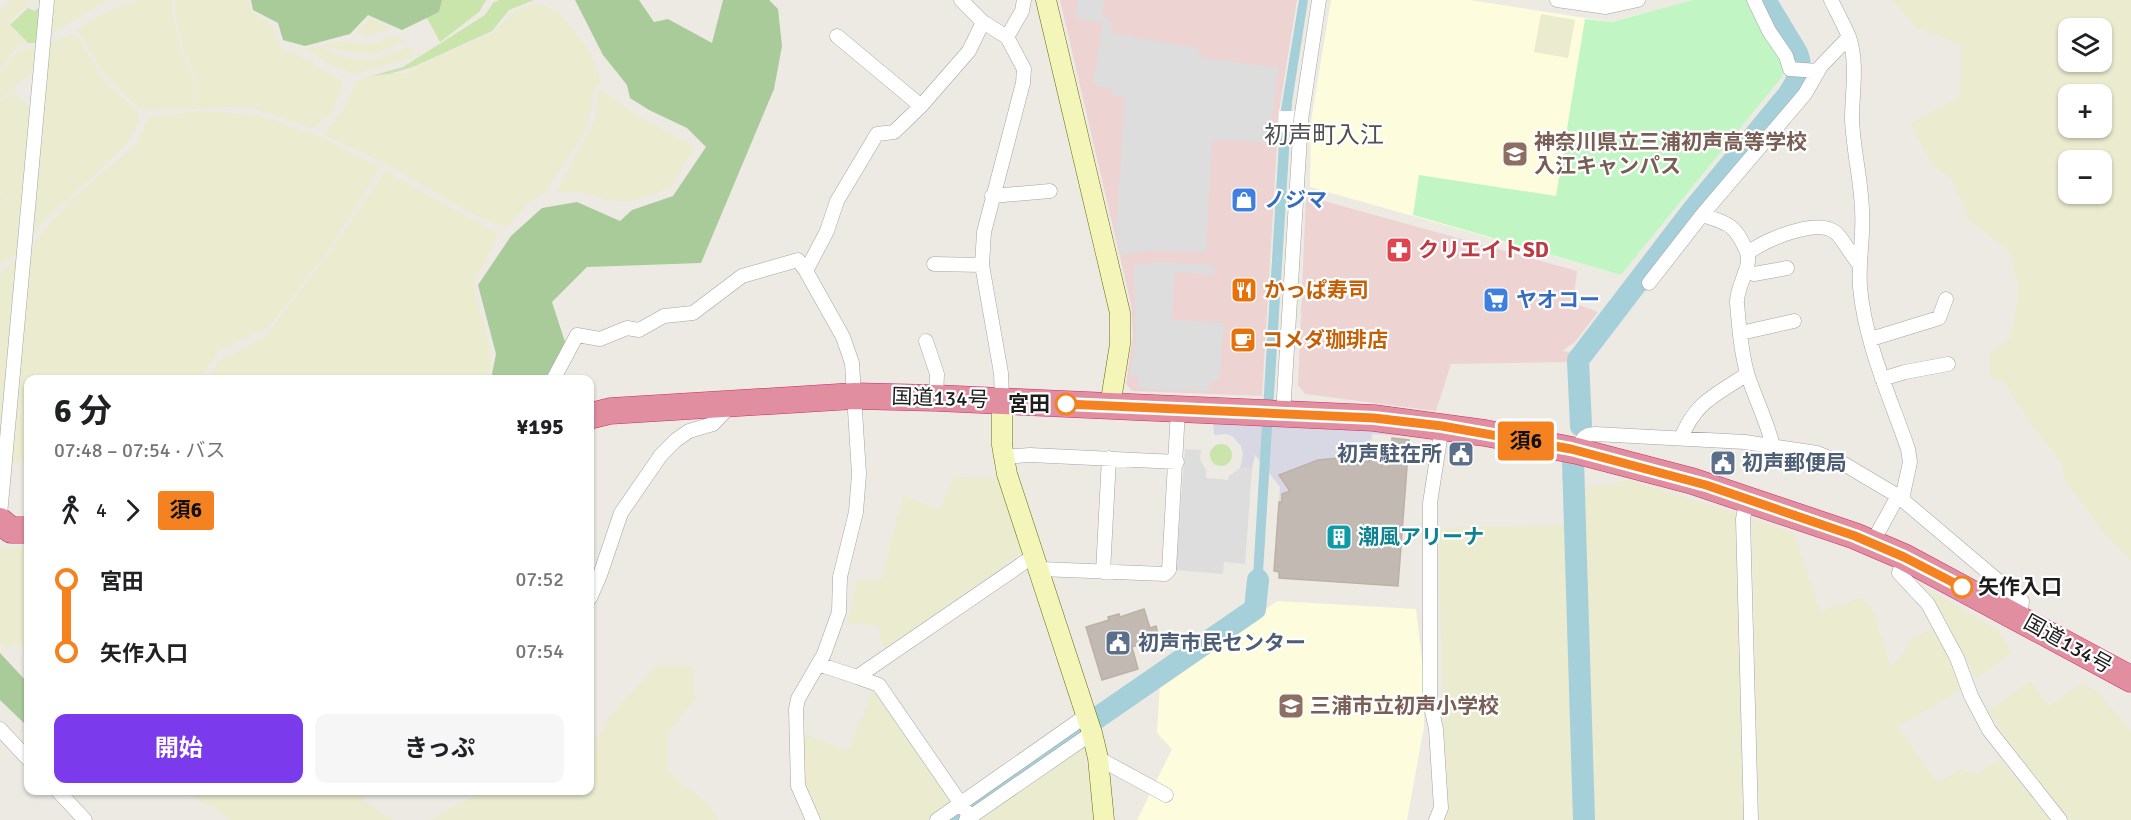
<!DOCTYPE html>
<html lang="ja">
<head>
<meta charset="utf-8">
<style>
	:root { --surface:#fff; --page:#f6f6f6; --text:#202124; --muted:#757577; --accent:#7c3aed }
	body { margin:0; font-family:Signika,"Noto Sans JP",sans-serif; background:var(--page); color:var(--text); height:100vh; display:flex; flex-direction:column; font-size:22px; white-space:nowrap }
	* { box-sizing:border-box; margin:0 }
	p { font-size:20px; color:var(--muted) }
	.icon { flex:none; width:33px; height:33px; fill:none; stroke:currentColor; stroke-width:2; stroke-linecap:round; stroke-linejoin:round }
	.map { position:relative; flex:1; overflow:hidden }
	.panel { position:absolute; left:24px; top:375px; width:570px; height:420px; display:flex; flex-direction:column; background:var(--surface); border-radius:12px; box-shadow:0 2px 4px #0004 }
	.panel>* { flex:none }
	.badge { padding:0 12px; border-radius:4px; font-size:21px; line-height:39px }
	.fabs { position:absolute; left:2058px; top:18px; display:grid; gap:12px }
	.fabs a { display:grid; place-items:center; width:54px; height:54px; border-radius:12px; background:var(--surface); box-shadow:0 2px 4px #0004; font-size:30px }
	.map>.badge { position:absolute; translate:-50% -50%; box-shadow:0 0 0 3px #fff }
	.legs { display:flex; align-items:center; gap:9px; height:66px; padding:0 30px; font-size:20px }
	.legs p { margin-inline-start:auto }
	.overview { display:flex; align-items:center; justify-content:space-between; height:102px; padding:0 30px }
	h1 { font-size:33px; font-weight:700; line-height:45px }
	.cta { display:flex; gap:12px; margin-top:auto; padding:12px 30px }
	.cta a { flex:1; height:69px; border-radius:12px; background:var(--accent); color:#fff; font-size:24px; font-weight:700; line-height:69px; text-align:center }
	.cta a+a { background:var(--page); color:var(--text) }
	ul { padding:0 30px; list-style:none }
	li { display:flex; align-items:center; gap:21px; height:72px; font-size:22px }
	li i { display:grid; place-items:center; width:9px; height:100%; margin:0 8px; background:currentColor }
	li i::after { content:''; width:15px; height:15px; margin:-8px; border:4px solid; border-radius:50%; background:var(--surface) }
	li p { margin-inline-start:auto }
	li:first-child i { background:linear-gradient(#0000 50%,currentColor 0) }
	li:last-child i { background:linear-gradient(currentColor 50%,#0000 0) }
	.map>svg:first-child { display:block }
</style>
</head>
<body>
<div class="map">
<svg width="2131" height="820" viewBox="0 0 2131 820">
	<rect width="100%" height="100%" fill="#edeae3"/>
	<path fill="#eed3d3" d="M1060 0H1297L1279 111 1262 396 1132 391 1126 384 1133 335 1131 304Z
		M1306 196 1577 271 1573 303 1598 312 1575 342 1562 351 1570 352V362L1451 364 1436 411 1305 394 1298 385Z"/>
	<path fill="#fdfcdc" d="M1331 0H1470L1611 22 1692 0H1747L1782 77 1621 275 1310 187 1311 121Z
		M1277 601 1416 609 1424 677V727L1407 820H1137L1172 749 1157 733 1160 684Z"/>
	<path fill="#eaebcf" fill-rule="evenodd" d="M11 0H31L8 24 26 44 18 46 0 69V11Z
		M52 0H107L51 34Z
		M140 0H172V10L180 47 198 89 190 109 142 110 105 76 77 29 110 10Z
		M175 0H248L250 11 271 24 281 48 306 59 342 81 343 87 330 115 312 128 246 106 192 109 200 89 182 46 175 10Z
		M1893 0H2131V560L2102 531 2066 482 2061 462 2032 425 2005 383 1990 377 1989 354 2011 337 2019 291 2009 251 1970 221 1951 178 1933 166 1910 124 1960 96 1961 44 1916 28ZM2068 28H2102V62H2068ZM2068 94H2102V128H2068ZM2068 160H2102V194H2068Z
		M539 4 559 12 589 51 599 73V82L593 93 591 110 585 131 546 191 527 204 510 224 506 226 496 224 473 214 382 162 326 136 325 132 345 108 356 82 371 76 407 73 441 55 493 33 515 10Z
		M1541 14 1575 20 1568 58 1534 52Z
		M369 18 391 28 366 36 356 33Z
		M70 34 79 39 105 83 137 110 139 122 127 144 33 232 31 229 49 44Z
		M391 37 405 40 390 49 372 54 338 50 323 46 335 41 373 44Z
		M37 46 35 70 0 99V74L19 51Z
		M318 46 345 58 371 60 391 55 409 46 414 57 354 74 327 63 307 49Z
		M601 89 630 111 695 148 670 188 632 201H613L582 192H558L557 190 595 120 598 93Z
		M13 91 32 111 17 254 0 264V193L18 213 0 191V102Z
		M201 111 257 115 322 137 380 168 329 249 269 327 219 350 200 379 28 380V461L8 464 30 247 74 197 136 145 149 117Z
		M385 171 498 234 473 285 489 344 491 362 486 379H212L217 362 265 337 330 252Z
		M16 260 0 432V273Z
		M954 477 999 478 1024 552 884 649 878 625 848 623 857 580H881L903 496 940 510Z
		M1629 480 1736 513 1746 820H1593L1580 489Z
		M1752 520 1794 533 1820 611 1862 598 1874 612 1890 666 1899 659 1913 637 1936 628 1952 659 1963 688 1898 727 1938 783 1960 769 1975 775 1999 759 2051 820H1759Z
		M1571 525 1580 820H1436L1446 810 1438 528Z
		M28 547V652L15 643 8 649 0 642V548Z
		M1928 589 1999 631 2011 653 1977 679Z
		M656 666H692L695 699 668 733V772L710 805 718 820H430L483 791 590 790V733L598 739 610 716Z
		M2030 681 2049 706 2081 684 2097 691 2131 730V820H2069L2033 776 1988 711Z
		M873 690 910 738 951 802 927 820H815L801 789 800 732 848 751Z
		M1084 746 1094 820H976Z
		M180 791H360L366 802 393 820H229L217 809Z"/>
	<path fill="#c9e5ab" d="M442 0H486L479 12 440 42 427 18 439 12Z
		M500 0H534L509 10 492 31 413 67 389 74 371 76 403 67 485 15 494 2Z
		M40 7 39 43H28L10 25 28 8 35 11Z
		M1210 455a11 11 0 1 1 22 0a11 11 0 1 1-22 0Z"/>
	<path fill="#a9cb9a" d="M251 0H442L439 12 402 30 368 15 350 34 305 46 283 40 278 23 253 10Z
		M575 0H639L654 22 668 19 712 43 723 0H769L778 9 782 46 774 89 701 263 587 267 552 302 567 348 545 379H491L496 354 478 285 511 236 542 208 577 202 620 221 632 210 673 196 706 147 687 128 649 110 630 98 627 85 603 55Z
		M0 653 28 683V727L0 700Z"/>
	<path fill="#c1f6c4" d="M1692 0H1747L1785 66 1782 77 1621 275 1413 215 1419 175 1556 196 1585 19 1612 22Z"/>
	<path fill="#ddd" d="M1078 0H1105L1102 13 1112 24 1111 33 1200 49 1198 57 1278 68 1269 142 1212 140 1206 252 1146 250 1122 256 1116 233 1125 97 1112 95 1113 89 1093 85 1103 23 1076 18Z
		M1158 262 1215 265 1214 275 1175 272 1172 320 1224 323 1219 381 1210 380 1209 391 1137 389 1139 377 1130 376 1135 339 1134 266Z
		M1185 449 1201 450 1200 459 1206 471V478L1228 480 1229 476 1240 468 1252 469 1245 564 1224 562 1223 574 1176 570Z"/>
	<path fill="#d7d8e3" d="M1213 420 1358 424 1434 438 1372 434 1369 462 1338 458 1318 460 1280 475 1290 491 1282 502H1279L1280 487 1255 455 1252 469 1240 468 1243 454 1241 446 1232 436 1226 434 1214 435Z"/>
	<path fill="#a5cfd9" d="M1299 0H1308L1292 102 1262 589 1257 609 1251 610 1281 110Z"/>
	<path fill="#fff" d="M1279 111H1295L1294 132H1278Z"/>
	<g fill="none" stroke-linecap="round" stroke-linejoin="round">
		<path stroke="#a5cfd9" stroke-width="22" d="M1581 426 1578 360 1692 211 1788 95C1797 81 1804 70 1797 53L1765 0
			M1573 461 1584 820
			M949 820 1255 609 1258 580"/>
	</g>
	<path fill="#c2b9b3" stroke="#beb0a6" stroke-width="1.5" d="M1392 438 1409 440 1398 586 1279 578V572L1274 571 1279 502H1282V494L1290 491 1279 475 1318 460 1338 458 1369 462 1370 450 1391 451Z
		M1455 444 1471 446 1468 465 1452 463Z
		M1144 609 1150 628 1156 626 1159 638 1132 647 1138 669 1102 680 1086 627 1109 620 1108 617 1119 614 1120 617Z"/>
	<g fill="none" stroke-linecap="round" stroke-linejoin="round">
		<g stroke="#a4a4a4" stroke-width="15">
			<path id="street" d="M961 0 983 22 1007 37 1024 69 1023 83 984 232 982 265 1001 373 1002 400
				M1557 0 1606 7 1638 0
				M1754 0 1769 31 1786 56 1790 69 1818 71
				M1831 0C1837 12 1844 25 1849 37 1858 64 1852 92 1852 119 1853 149 1861 179 1862 210 1864 236 1858 261 1860 287 1865 343 1890 397 1908 449L1910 462 1902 499
				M837 36 921 106
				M1007 37 1022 11 1024 0
				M992 196 1050 191
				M1702 215C1727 223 1735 224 1746 250 1754 266 1736 285 1737 303 1739 326 1741 354 1748 376 1756 400 1767 422 1773 446
				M1748 253C1764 240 1816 218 1835 232 1843 238 1851 256 1860 265
				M934 264 982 265
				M1745 272 1754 274 1787 268
				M1649 283 1702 215 1805 94 1821 66 1849 37
				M1741 333 1794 321
				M1871 339 1939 318 1946 299
				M926 341 937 374 936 398
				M1882 379 1905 372 1948 364
				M553 380 577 335 600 339 627 328 639 330 664 316 693 313 742 276 798 260 806 271
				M1283 414 1301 120 1319 0
				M1681 438C1697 400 1715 396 1747 374
				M1577 451C1581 441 1583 434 1595 434L1745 442 1817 453 1844 464 1898 496 2022 601 2020 618
				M1003 457 1030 455 1177 462
				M1747 499 1743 519 1751 820
				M0 515 47 0
				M1872 543 1898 496
				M1904 557 1899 573 1928 604 1957 658 1971 696 1989 730 2060 820
				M1040 569 1165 574 1169 570 1178 410
				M1103 572 1109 458
				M590 598 600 575 621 513 661 455 676 440 689 431 713 424 731 405
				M818 664 857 677 1035 555
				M857 677 879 685 972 820
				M0 729 28 759
				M1098 758 1166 795
				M57 790 85 820
				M813 820 798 786 796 709 798 699 824 654 839 612 840 577 856 512 859 474 852 363 843 337 806 271 827 231 837 201 877 134 894 132 921 106 969 51 983 22
				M937 820 1087 715
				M966 820 1092 733
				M1436 820 1441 808 1436 729 1430 702V503L1442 426"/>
		</g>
		<g stroke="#656d0b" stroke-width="21">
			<path id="secondary" d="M1046 0 1120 313V344L1110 406
				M1002 400V445L1007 474 1092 733 1098 758 1104 820"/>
		</g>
		<g stroke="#ce2d69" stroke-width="27">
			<path id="highway" d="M590 416 610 411 854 396 936 398 1374 418 1485 433 1577 451 1692 481 1855 536 1904 557 2131 679
				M0 521 11 530H28"/>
		</g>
		<use href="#street" stroke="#fff" stroke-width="14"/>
		<use href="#secondary" stroke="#f4f6b9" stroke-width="20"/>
		<use href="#highway" stroke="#e18ea0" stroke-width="26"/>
	</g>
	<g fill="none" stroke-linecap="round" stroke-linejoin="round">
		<g stroke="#fff" stroke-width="14">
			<path id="line-1" d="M1066 404 1374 418 1442 426 1571 449 1706 485 1855 536 1904 557 1962 587"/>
		</g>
		<use href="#line-1" stroke="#f58220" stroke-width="9"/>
	</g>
	<defs>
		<g id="school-square" transform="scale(1.35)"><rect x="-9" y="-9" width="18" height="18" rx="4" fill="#8d6e63" stroke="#fff"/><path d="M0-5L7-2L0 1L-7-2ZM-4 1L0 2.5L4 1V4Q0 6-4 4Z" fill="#fff"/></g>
		<g id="shop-square" transform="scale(1.35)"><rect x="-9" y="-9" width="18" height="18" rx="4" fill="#3f7fe0" stroke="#fff"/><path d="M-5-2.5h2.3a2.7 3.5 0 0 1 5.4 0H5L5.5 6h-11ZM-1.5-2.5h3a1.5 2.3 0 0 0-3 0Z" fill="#fff"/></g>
		<g id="pharmacy-square" transform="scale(1.35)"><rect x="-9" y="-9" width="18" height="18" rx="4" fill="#e0444e" stroke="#fff"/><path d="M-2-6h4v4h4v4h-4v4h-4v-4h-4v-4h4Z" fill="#fff"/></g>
		<g id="restaurant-square" transform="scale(1.35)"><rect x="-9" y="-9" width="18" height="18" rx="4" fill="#e8710a" stroke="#fff"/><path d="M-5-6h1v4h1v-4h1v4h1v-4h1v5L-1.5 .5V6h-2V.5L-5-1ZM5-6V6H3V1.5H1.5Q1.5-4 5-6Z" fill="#fff"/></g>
		<g id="supermarket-square" transform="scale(1.35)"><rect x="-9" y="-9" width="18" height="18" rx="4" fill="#3f7fe0" stroke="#fff"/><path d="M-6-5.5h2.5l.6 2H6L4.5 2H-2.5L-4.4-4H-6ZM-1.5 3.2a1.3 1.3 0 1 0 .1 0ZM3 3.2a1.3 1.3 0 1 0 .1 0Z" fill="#fff"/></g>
		<g id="cafe-square" transform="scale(1.35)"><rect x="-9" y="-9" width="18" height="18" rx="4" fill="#e8710a" stroke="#fff"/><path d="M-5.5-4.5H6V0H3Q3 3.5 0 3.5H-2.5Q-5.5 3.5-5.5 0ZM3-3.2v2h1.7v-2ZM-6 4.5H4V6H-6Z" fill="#fff"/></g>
		<g id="civic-square" transform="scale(1.35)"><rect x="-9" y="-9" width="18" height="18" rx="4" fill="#5c6f8a" stroke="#fff"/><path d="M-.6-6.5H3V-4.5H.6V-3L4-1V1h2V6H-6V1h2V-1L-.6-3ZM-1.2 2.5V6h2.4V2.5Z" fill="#fff"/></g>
		<g id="building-square" transform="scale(1.35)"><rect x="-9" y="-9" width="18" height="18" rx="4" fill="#0f9aa8" stroke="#fff"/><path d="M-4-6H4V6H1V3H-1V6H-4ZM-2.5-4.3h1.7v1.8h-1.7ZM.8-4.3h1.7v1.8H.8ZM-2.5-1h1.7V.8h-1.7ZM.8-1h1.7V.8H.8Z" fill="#fff"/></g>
	</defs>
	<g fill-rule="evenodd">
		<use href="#school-square" x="1515" y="154"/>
		<use href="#shop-square" x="1244" y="200"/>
		<use href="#pharmacy-square" x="1399" y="250"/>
		<use href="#restaurant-square" x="1244" y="290"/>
		<use href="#supermarket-square" x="1496" y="300"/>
		<use href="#cafe-square" x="1243" y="340"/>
		<use href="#civic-square" x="1461" y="454"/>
		<use href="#civic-square" x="1723" y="463"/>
		<use href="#building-square" x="1339" y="537"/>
		<use href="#civic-square" x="1118" y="643"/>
		<use href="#school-square" x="1291" y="706"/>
	</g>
	<g fill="#fff" stroke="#f58220" stroke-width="3">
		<circle cx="1066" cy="404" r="10"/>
		<circle cx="1962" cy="587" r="10"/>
	</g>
	<g text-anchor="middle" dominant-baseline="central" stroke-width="4.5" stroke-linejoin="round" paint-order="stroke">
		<g font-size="21" font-weight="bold" fill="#785e54" stroke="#fff" text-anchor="start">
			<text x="1534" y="142">神奈川県立三浦初声高等学校<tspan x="1534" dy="24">入江キャンパス</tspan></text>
			<text x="1310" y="706">三浦市立初声小学校</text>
		</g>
		<g font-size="21" font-weight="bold" fill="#366cbe" stroke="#fff" text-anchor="start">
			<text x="1264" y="200">ノジマ</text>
			<text x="1516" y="300">ヤオコー</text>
		</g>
		<g font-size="21" font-weight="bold" fill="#be3a42" stroke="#fff" text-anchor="start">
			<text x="1418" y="250">クリエイトSD</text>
		</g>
		<g font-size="21" font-weight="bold" fill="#c56008" stroke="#fff" text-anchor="start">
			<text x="1264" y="290">かっぱ寿司</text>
			<text x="1262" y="340">コメダ珈琲店</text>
		</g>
		<g font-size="21" fill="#1d1d1d" stroke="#fff">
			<text transform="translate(940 398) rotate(2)">国道134号</text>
			<text transform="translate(2068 644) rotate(29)">国道134号</text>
		</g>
		<g font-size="21" font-weight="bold" fill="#1d1d1d" stroke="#fff" text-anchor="end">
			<text x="1050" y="404">宮田</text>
			<text x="1978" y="587" text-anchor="start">矢作入口</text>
		</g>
		<g font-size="21" font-weight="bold" fill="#4e5e75" stroke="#fff" text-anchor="start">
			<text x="1442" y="454" text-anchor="end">初声駐在所</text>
			<text x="1742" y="463">初声郵便局</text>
			<text x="1138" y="643">初声市民センター</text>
		</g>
		<g font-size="21" font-weight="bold" fill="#0d838f" stroke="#fff" text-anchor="start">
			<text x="1358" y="537">潮風アリーナ</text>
		</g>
		<g font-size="24" fill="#505050" stroke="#fff">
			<text x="1324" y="135">初声町入江</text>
		</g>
	</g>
</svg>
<div class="fabs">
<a><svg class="icon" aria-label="layers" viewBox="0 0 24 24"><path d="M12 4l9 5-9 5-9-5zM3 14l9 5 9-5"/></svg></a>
<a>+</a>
<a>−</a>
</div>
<b class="badge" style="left:1526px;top:441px;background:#f58220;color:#111">須6</b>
<section class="panel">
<div class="overview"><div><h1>6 分</h1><p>07:48 – 07:54 · バス</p></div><b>¥195</b></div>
<div class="legs"><svg class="icon" aria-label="walk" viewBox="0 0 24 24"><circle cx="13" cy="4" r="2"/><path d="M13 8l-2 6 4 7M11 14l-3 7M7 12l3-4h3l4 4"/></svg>4<svg class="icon" aria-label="forward" viewBox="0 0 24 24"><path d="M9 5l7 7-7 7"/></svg><b class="badge" style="background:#f58220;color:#111">須6</b></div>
<ul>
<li><i style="color:#f58220"></i><b>宮田</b><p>07:52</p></li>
<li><i style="color:#f58220"></i><b>矢作入口</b><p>07:54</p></li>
</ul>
<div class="cta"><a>開始</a><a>きっぷ</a></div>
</section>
</div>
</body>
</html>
